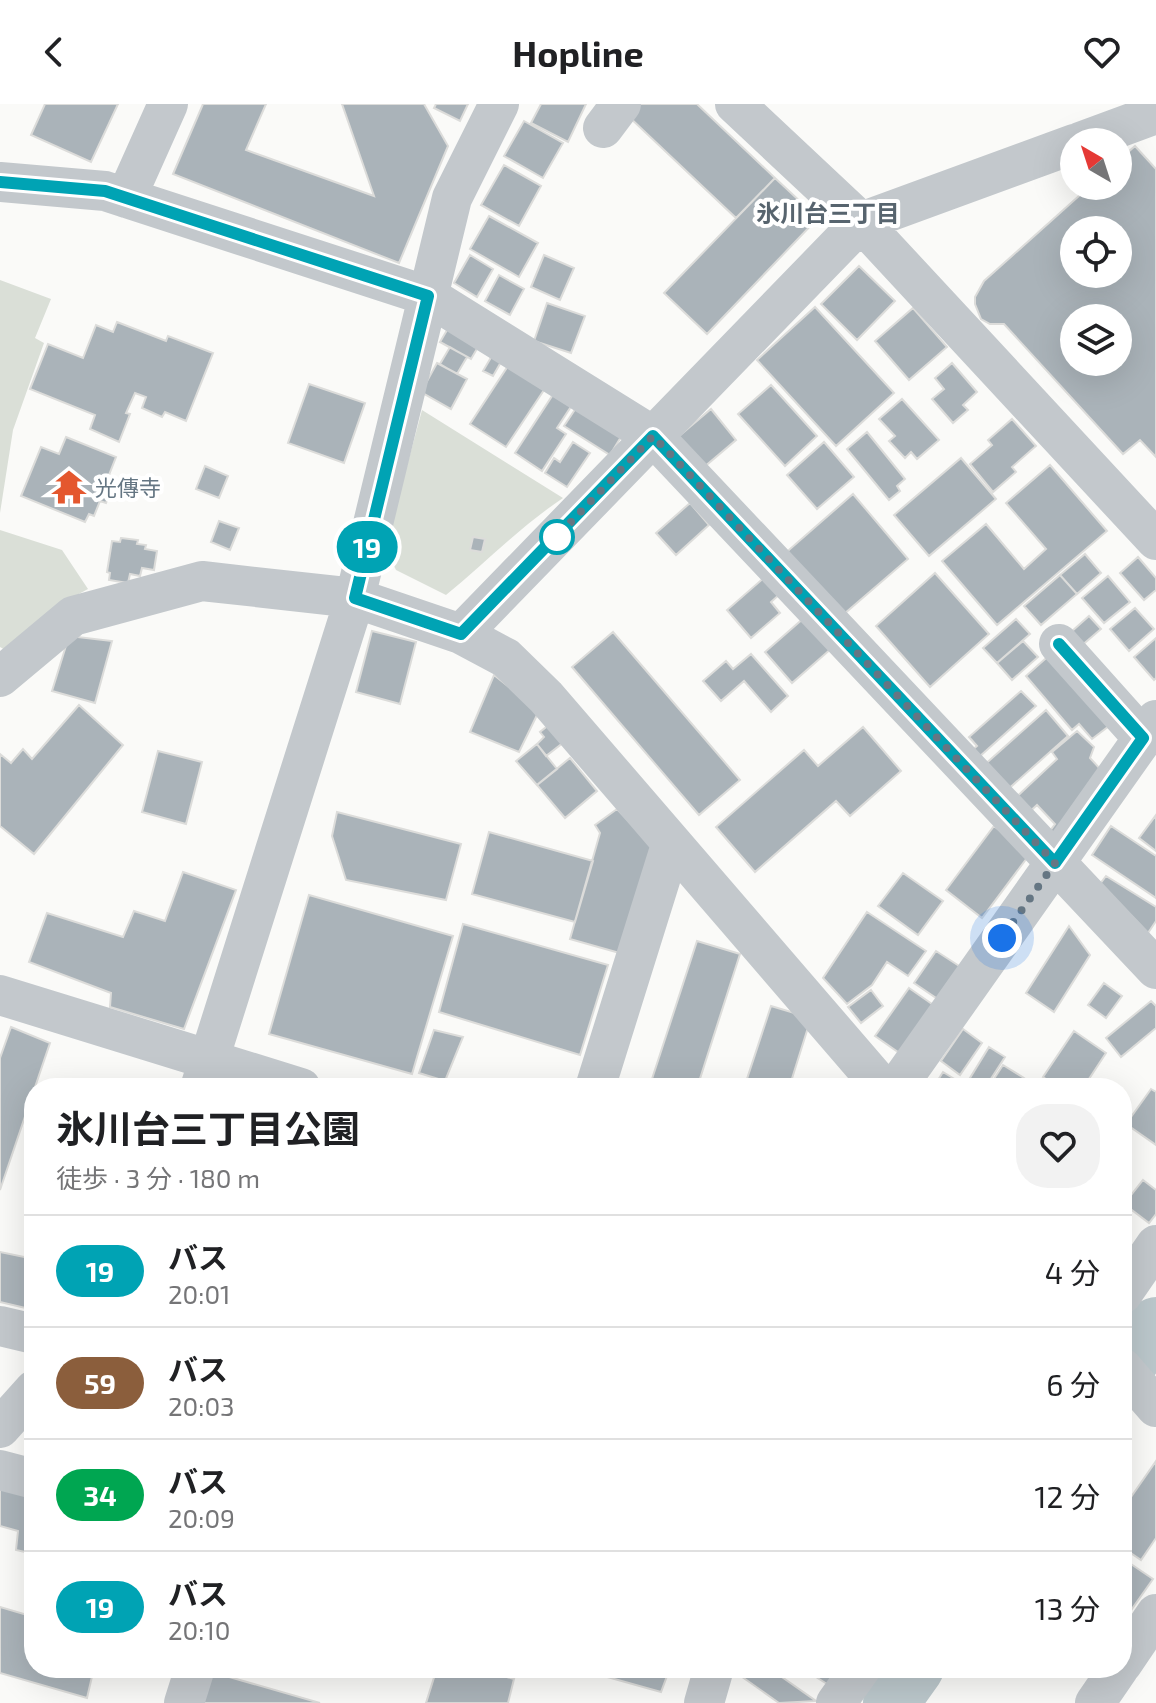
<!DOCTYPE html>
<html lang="ja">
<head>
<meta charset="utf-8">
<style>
	:root { --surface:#fff; --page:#f2f2f2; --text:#202124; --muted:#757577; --line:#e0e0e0 }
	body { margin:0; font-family:"Exo 2","Noto Sans JP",sans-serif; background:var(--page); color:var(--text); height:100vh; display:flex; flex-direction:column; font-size:30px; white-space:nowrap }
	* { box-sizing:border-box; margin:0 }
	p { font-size:26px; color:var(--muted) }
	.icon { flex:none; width:44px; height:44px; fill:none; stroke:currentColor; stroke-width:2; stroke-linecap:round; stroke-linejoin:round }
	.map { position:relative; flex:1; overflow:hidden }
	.drawer { position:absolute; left:24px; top:974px; width:1108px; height:600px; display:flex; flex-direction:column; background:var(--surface); border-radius:32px; box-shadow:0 8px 32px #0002 }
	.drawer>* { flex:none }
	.badge { padding:0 16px; border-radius:26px; font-size:28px; line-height:52px }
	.needle { width:52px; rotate:321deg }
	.tools { position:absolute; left:1060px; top:24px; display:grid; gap:16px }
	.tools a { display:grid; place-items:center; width:72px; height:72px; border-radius:50%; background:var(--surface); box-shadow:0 8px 32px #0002; font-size:40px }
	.you { position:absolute; width:40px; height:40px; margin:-20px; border:6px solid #fff; border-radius:50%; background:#1a73e8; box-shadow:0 0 0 12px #1a73e833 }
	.map>.badge { position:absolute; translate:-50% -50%; box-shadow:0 0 0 4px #fff }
	.round { display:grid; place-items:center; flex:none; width:84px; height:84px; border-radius:32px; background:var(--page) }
	.overview { display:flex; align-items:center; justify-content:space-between; height:136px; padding:0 32px }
	h1 { font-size:38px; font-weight:700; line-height:60px }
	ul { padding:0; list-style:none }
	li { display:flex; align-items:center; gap:24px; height:112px; padding:0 32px; border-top:2px solid var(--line) }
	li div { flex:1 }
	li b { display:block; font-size:30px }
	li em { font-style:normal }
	li .badge { min-width:88px; font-weight:700; text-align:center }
	header { display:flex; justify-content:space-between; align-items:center; height:104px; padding:0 32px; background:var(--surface); font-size:36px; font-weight:700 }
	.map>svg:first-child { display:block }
</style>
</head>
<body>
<header><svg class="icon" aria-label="back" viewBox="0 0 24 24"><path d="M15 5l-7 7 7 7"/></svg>Hopline<svg class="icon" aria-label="heart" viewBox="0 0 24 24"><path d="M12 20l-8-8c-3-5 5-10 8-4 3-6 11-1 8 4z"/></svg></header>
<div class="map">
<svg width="1156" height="1599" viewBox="0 0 1156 1599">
	<rect width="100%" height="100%" fill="#fafaf8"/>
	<path fill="#dadfd7" d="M0 176 51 195 35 234 44 239 13 326 0 409Z
		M422 306 563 394C521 422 485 459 446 491L396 466 385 444Z
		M0 426 62 446 88 485 64 498 7 547 0 543Z"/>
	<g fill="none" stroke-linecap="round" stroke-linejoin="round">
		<path stroke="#bbc7cb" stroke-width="56" d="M1122 1269 1156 1221
			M891 1599 916 1564"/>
	</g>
	<path fill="#aab3b9" stroke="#dcdcda" stroke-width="2" fill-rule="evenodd" d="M45 0H118L91 58 31 31Z
		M203 0H266L246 46 374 92 342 0H424L448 42 399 159 173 70Z
		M436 0H468L460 17 434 4Z
		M541 0H586L568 38 531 19Z
		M637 0H697L775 74 736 114 627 11Z
		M524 17 563 39 543 74 504 52Z
		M1135 42 1156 65V353L1140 336 1123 350 1004 220H990L981 215 975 200V193L984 177 1090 82H1118V57ZM1074 126H1118V170H1074ZM1074 214H1118V258H1074Z
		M504 61 541 82 519 122 481 101Z
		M775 74 818 114 707 230 664 189Z
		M489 112 538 139 519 173 470 145Z
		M470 151 493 165 477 193 454 179Z
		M544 151 574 164 560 196 531 183Z
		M859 162 895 197 857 236 821 200Z
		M499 171 524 185 510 211 485 197Z
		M547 199 585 212 571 249 534 237Z
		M815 203 894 289 836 342 757 256Z
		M913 204 947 243 909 276 875 237Z
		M117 218 166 237 168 232 213 249 186 317 165 308 162 313 142 304 146 293 135 289 126 309 130 310 119 338 90 325 95 311 30 285 48 240 83 254 96 221 113 228Z
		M450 221 481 238 471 255 440 238Z
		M450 243 467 253 457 270 440 260Z
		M496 245 505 251 493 272 483 267Z
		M437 259 467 275 451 305 421 288Z
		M952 259 977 288 963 301 968 306 953 319 932 295 944 285 935 274Z
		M508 262 544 286 506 343 470 320Z
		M309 280 365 299 344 359 288 339Z
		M771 281 817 332 785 362 738 310Z
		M556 286 574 298 557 324 566 330 542 367 515 349Z
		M582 295 627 323 610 351 564 322Z
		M902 295 939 336 917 355 911 348 905 354 889 337 895 332 879 315Z
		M711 305 736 336 697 369 672 338Z
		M1012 315 1036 342 1012 363 1016 368 993 388 970 360 992 341 988 336Z
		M867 328 905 375 897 382 900 387 889 396 847 345Z
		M66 333 116 353 109 371 116 374 106 399 100 397 94 412 89 410 85 418 21 392 41 343 59 350Z
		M573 338 590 349 567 383 545 369 554 354 560 358Z
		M824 338 854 373 817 405 787 371Z
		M961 354 996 395 929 452 894 411Z
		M1050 361 1107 427 997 521 942 457 986 420 1024 465 1046 445 1006 399Z
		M205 362 228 372 219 394 196 385Z
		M853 390 908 455 837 516 782 452Z
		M690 399 709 421 676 451 656 429Z
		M219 417 239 424 230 446 211 438Z
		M473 433 485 435 482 448 470 446Z
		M121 434 138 436 137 440 146 441 145 445 157 447 154 466 142 464 140 472 130 470 128 479 109 476 110 469 107 468 112 437 120 438Z
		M1085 450 1101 469 1077 490 1060 471Z
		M1138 453 1156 474V486L1144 496 1120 469Z
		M935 469 989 530 930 583 876 522Z
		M1060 471 1077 490 1041 521 1024 502Z
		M766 472 781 489 771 498 780 509 751 534 727 506Z
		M1108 472 1130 498 1104 519 1082 494Z
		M1135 504 1154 525 1129 547 1110 525Z
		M1089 512 1101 525 1073 549 1062 536Z
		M805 513 832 544 792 579 765 548Z
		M1016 515 1030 530 997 559 983 544Z
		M372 527 416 538 400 600 356 588Z
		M613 528 740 676 699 711 572 563Z
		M69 532 112 537 95 599 52 587Z
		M1156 534V574L1154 576 1134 553Z
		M1023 537 1038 553 1012 576 997 559Z
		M1054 547 1109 622 1092 635 1079 620 1072 626 1026 572Z
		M751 550 788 592 771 608 744 577 721 597 703 577 726 557 733 565Z
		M494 571 539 607 519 648 470 628Z
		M1021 587 1036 602 969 662 962 655 977 642 969 633Z
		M79 601 123 641 34 750 0 722V650L11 659 23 645 32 655Z
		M1046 606 1068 632 1005 688 982 663Z
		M550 620 564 638 546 652 537 640 544 633 540 628Z
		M863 623 901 667 850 712 836 697 755 768 716 723 804 646 818 662Z
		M1077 627 1094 643 1090 654 1103 668 1055 739 1047 731 1055 720 1037 701 1025 712 1012 697 1057 655 1052 648Z
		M537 640 557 665 537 681 516 657Z
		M158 647 202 658 186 720 142 708Z
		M570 654 597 687 565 714 537 681Z
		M617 705 653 742 623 850 570 835 600 729 595 721Z
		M337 708 461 740 446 796 346 776 332 732Z
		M1156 711V747L1139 734Z
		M994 722 1030 750 982 814 946 786Z
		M1111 722 1156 752V794L1092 751Z
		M489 728 593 757 575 818 472 790Z
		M183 768 236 786 184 925 110 903 111 889 29 858 47 809 123 833 134 807 165 817Z
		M903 769 943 797 918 831 878 802Z
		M1106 772 1156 803V817L1148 829 1100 780Z
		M309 791 453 832 412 970 269 930Z
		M867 808 926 847 908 872 887 858 872 881 847 900 823 874Z
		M463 820 608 861 580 951 439 908Z
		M1069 822 1090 851 1054 908 1026 889Z
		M697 837 740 850 697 984H680L652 975Z
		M936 847 970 869 948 902 914 879Z
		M1104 879 1122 892 1106 914 1088 901Z
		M909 884 942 907 908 955 875 932Z
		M871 886 883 902 861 919 848 903Z
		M1151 897 1156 902V924L1121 953 1106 934Z
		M771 902 811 914 789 984H744Z
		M11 923 50 939 0 1086V954Z
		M963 925 982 939 960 971 941 957Z
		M434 926 463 933 445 977 419 969Z
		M1074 927 1106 949 1083 984H1046L1050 978 1043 973Z
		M989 943 1005 953 985 984 970 974Z
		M1003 961 1024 974 1018 984H988Z
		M943 968 969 984H933Z
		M1151 985 1156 988V1041L1126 1020Z
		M1143 1076 1156 1086V1110L1149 1119 1124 1100Z
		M0 1148 34 1155V1206L0 1198Z
		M1156 1357V1434L1141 1456 1122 1443V1406Z
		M0 1380 34 1389V1450L16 1446 18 1427 0 1422Z
		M1122 1454 1153 1475 1129 1509 1122 1504Z
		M0 1503 34 1513V1564H94L87 1594 0 1569Z
		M437 1564H476L514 1575 508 1599H426Z
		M594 1564H670L661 1588 593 1569Z
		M742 1564H769L816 1597 779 1599 738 1570Z
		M802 1564H839L827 1580Z
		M212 1568 320 1599H202Z"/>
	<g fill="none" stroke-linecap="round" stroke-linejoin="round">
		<path stroke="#c3c8cc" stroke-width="40" d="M735 0 861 118 1156 436
			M603 24 621 0
			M1080 38 1156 10
			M0 78 105 87 428 192 653 332 1156 865
			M126 94 168 0
			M461 530 861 118 1074 40
			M1059 540 1143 634
			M0 573 73 512 202 477 355 494 461 530 506 554 546 593 883 984
			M0 891 301 984
			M200 984 355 494 452 94 499 0
			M595 984 671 741
			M896 984 1156 616
			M1122 1190 1156 1141
			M0 1222 34 1230
			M1122 1264 1156 1303
			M0 1324 34 1286
			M0 1366 34 1375
			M1122 1560 1156 1510
			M184 1599 195 1564
			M704 1599 714 1564
			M836 1599 861 1564
			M1095 1599 1119 1564"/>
	</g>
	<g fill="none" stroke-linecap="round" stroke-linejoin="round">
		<g stroke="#fff" stroke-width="18">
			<path id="line" d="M0 78 105 87 428 192 355 494 461 530 653 332 1055 759 1143 634 1059 540"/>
		</g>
		<use href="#line" stroke="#00a3b4" stroke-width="12"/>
		<path stroke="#657683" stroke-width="8" stroke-dasharray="0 14.4" d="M557 433 549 441 653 332 1055 759 1002 834"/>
	</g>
	<defs>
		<g id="temple-bare" transform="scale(2.76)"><path d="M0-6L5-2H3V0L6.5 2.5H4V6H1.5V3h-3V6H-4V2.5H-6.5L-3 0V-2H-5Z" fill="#e4572e" stroke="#fff" stroke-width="2.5" paint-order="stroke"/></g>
	</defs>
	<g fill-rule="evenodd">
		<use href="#temple-bare" x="69" y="383"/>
	</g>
	<circle fill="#fff" stroke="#00a3b4" stroke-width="4" cx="557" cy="433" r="16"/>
	<g text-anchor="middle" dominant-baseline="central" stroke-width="8" stroke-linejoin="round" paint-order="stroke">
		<g font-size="22" fill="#657683" stroke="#fff" text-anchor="start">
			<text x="95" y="383">光傳寺</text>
		</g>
		<g font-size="24" font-weight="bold" fill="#57646e" stroke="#fff">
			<text x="828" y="108">氷川台三丁目</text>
		</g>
	</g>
</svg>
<div class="tools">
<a><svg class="needle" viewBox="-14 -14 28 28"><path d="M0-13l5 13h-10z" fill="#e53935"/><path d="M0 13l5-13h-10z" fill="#757577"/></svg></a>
<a><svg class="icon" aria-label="locate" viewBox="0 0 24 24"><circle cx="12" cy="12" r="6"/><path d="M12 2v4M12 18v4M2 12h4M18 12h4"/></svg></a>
<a><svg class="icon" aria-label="layers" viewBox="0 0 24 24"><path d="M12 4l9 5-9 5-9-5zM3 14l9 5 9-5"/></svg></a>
</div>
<div class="you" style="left:1002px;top:834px"></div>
<b class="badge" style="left:367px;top:443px;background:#00a3b4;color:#fff">19</b>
<section class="drawer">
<div class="overview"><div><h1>氷川台三丁目公園</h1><p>徒歩 · 3 分 · 180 m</p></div><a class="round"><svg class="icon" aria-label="heart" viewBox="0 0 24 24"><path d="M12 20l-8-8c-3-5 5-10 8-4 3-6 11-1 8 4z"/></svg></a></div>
<ul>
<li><span class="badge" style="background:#00a3b4;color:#fff">19</span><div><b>バス</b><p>20:01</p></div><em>4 分</em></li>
<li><span class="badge" style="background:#8b5e3c;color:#fff">59</span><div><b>バス</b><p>20:03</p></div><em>6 分</em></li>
<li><span class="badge" style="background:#00a651;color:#fff">34</span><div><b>バス</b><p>20:09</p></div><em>12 分</em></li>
<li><span class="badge" style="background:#00a3b4;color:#fff">19</span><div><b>バス</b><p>20:10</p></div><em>13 分</em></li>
</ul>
</section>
</div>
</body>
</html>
